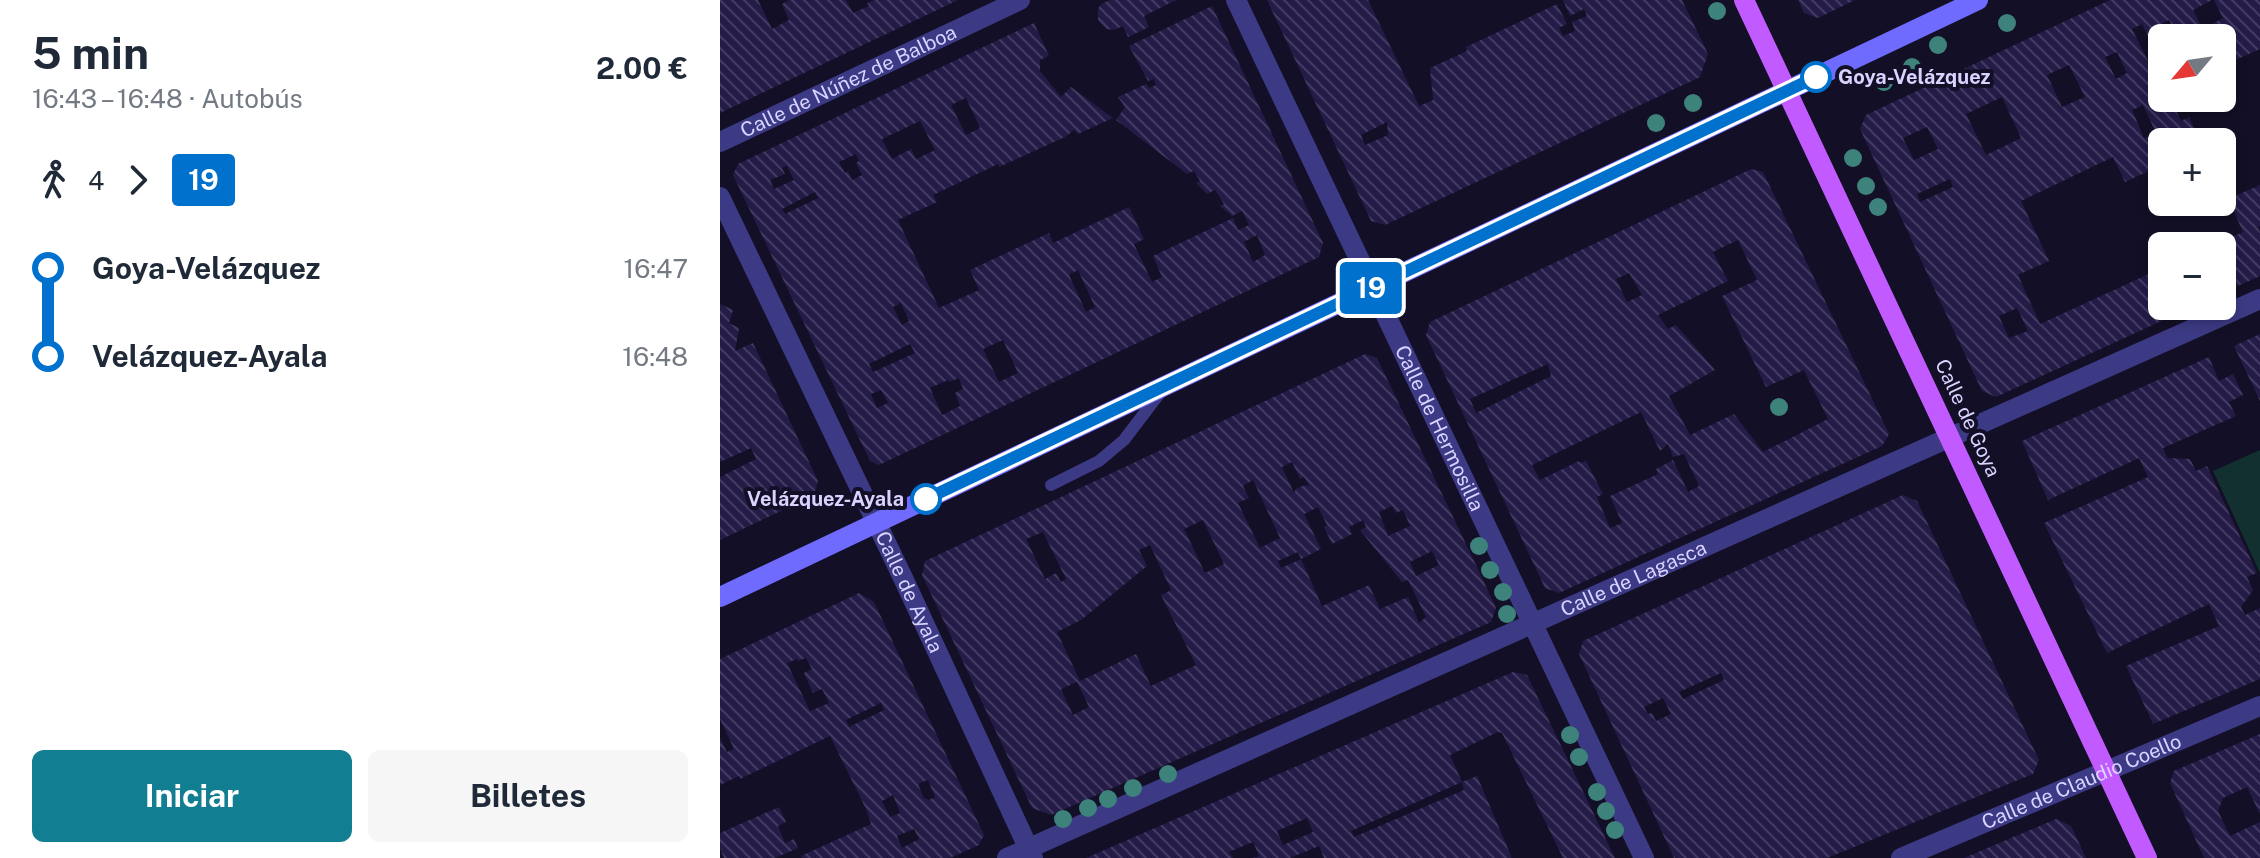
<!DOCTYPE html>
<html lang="es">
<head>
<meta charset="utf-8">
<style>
	:root { --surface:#fff; --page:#f6f6f7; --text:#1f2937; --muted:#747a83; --accent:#117e91 }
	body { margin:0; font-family:"Public Sans",sans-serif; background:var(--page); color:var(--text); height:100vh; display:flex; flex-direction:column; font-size:30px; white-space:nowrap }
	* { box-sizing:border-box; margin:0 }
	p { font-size:26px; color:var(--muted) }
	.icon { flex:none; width:44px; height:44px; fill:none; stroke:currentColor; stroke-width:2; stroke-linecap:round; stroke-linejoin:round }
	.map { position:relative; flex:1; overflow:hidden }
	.panel { display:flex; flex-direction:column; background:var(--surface); width:720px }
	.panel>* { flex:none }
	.badge { padding:0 16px; border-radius:6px; font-size:28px; line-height:52px }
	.needle { width:52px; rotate:241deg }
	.controls { position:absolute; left:1428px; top:24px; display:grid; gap:16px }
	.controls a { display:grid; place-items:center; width:88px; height:88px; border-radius:12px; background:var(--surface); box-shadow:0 4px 12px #0003; font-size:40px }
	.map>.badge { position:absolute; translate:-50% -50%; box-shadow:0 0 0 4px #fff }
	.legs { display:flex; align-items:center; gap:12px; height:88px; padding:0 32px; font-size:26px }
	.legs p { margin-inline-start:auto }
	.summary { display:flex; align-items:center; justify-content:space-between; height:136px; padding:0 32px }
	h1 { font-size:44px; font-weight:700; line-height:60px }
	.button { display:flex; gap:16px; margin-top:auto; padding:16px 32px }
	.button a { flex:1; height:92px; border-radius:12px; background:var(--accent); color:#fff; font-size:32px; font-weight:700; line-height:92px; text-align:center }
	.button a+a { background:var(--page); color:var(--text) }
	ul { padding:0 32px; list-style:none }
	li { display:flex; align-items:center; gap:28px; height:88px; font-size:30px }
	li i { display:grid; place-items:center; width:12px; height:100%; margin:0 10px; background:currentColor }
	li i::after { content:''; width:20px; height:20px; margin:-10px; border:6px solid; border-radius:50%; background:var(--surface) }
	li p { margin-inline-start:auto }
	li:first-child i { background:linear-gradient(#0000 50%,currentColor 0) }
	li:last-child i { background:linear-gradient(currentColor 50%,#0000 0) }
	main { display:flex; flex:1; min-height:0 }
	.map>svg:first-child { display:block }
</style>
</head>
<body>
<main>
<section class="panel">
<div class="summary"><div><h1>5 min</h1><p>16:43 – 16:48 · Autobús</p></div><b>2.00 €</b></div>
<div class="legs"><svg class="icon" aria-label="walk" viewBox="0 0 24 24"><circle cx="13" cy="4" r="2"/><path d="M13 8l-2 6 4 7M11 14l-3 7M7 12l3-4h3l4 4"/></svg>4<svg class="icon" aria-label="forward" viewBox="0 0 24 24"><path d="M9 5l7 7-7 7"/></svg><b class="badge" style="background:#0072ce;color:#fff">19</b></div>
<ul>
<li><i style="color:#0072ce"></i><b>Goya-Velázquez</b><p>16:47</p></li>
<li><i style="color:#0072ce"></i><b>Velázquez-Ayala</b><p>16:48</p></li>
</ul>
<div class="button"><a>Iniciar</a><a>Billetes</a></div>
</section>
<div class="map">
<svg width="1540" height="858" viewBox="0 0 1540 858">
	<defs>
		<pattern id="building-back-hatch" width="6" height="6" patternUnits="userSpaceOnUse" patternTransform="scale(2)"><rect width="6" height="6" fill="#241b47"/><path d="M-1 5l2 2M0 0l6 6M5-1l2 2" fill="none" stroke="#433b63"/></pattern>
	</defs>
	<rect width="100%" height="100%" fill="#130f26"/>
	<path fill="#12302f" d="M1540 450V573L1493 471Z"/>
	<path fill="url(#building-back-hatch)" fill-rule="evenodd" d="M0 0H38L52 29 69 20 62 4 69 0H126L133 13 149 6 147 3 154 0H238L0 113Z
		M390 0H456L424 16 429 27 408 37 403 26 394 30 386 29 378 20V9L381 4Z
		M547 0H648L699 106 713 100 710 68 747 51 746 47 837 4 847 24 839 28 843 36 855 31 852 22 867 16 864 9 850 16 843 0H962L988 54 980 77 665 225 651 221ZM667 122 668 135 645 145 641 135Z
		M1078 0H1135L1098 18 1084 13Z
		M1390 0H1492L1473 10 1483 29 1503 18 1494 0H1540V49L1502 66V38H1459L1449 20 1434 28 1442 44V98H1450L1461 121 1469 117 1481 142H1442V165L1405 182 1393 157 1301 201 1329 261 1298 275 1320 324 1442 268V306H1474L1276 397 1262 391 1140 129 1146 115ZM1422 24 1441 63 1431 67 1412 29ZM1397 52 1407 73 1396 79 1385 57ZM1349 65 1365 97 1342 107 1327 75ZM1282 97 1301 138 1266 155 1246 114ZM1423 105 1436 133 1424 138 1412 110ZM1207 127 1218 149 1194 160 1183 138ZM1230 179 1233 187 1200 202 1197 194ZM1297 308 1308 331 1289 338 1279 316Z
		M492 6 603 243 599 257 159 465 150 461 13 175 18 164 314 23 329 56 320 60V71L341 97 351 87 393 118 358 134 354 130 345 137 279 167 278 164 213 195 217 202 178 220 219 308 259 290 250 270 329 233 333 243 409 207 424 239 414 244 432 282 442 277 433 256 513 218 518 230 529 225 522 211 512 216 500 206 504 204 495 190 487 194 476 183 480 181 474 171 467 174 396 120 405 107 398 97 426 84 429 88 436 85 434 79 428 81 409 46ZM246 98 260 128 246 135 231 105ZM200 121 215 150 196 159 191 149 172 159 162 139ZM136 154 139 161 136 163 142 175 132 180 128 171 125 173 119 162ZM67 166 74 180 54 189 50 180 65 174 62 168ZM95 192 98 198 65 214 62 209ZM537 235 545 255 533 262 524 242ZM358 270 375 307 366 312 349 275ZM181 303 189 321 182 325 173 307ZM283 340 298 373 279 382 263 349ZM190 344 195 353 153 372 149 364ZM239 378 243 389 235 393 240 406 222 415 210 388 228 380 229 382ZM161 390 168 403 157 408 151 394Z
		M1031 169 1043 172 1169 434 1162 446 839 593 825 588 706 335 710 322ZM1018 240 1037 280 1002 296 1046 387 1084 370 1108 419 1043 452 1014 414 970 435 949 396 995 370 956 325 948 329 938 315 1008 281 993 252ZM909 273 922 295 907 302 896 279ZM828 364 831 376 756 413 750 399ZM921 412 940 451 948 444 953 457 964 454 979 486 968 492 953 460 936 469 938 474 890 496 902 523 890 528 877 497 883 494 866 461 860 463 859 461 820 480 812 465Z
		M1540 185V226L1538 227 1540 232V276L1502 293V246H1492L1523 232 1508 199Z
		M0 304 13 310 9 323 19 328 15 351 33 343 98 481 94 495 0 540V477L36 459 31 448 0 462Z
		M1540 334V401L1514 346Z
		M645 354 657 358 756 565 776 608 771 622 331 815 312 808 202 575 205 561ZM572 462 580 479 584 477 589 486 585 485 576 489 574 493 562 467ZM533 480 560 538 540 548 518 503 529 498 523 486ZM672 506 676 513 683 510 690 526 668 536 659 512ZM598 507 607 525 604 527 612 544 632 534 629 527 643 520 646 527 640 530 682 582 688 580 706 617 699 623 688 597 660 609 649 585 602 606 581 559 561 568 558 561 578 552 581 559 601 549 584 514ZM483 520 504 564 485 573 464 529ZM323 532 346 579 341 582 336 573 325 579 306 539ZM430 545 451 590 441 595 476 665 431 686 416 654 360 681 337 632 361 620 427 566 419 550ZM712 551 719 565 696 576 690 562ZM357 682 369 707 353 715 341 689Z
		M1489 357 1499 381 1513 374 1523 395 1509 402 1516 416 1443 448 1447 458 1470 459 1476 471 1487 466 1537 573 1527 577 1533 590 1521 607 1525 615 1540 608V679L1433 724 1406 666 1499 626 1489 604 1387 653 1324 523 1428 477 1419 458 1328 500 1302 441Z
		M1183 495 1197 501 1319 760 1313 774 1107 858H954L859 654 863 641ZM1001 673 1004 680 963 699 959 692ZM943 698 951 714 936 721 932 713 928 714 924 707Z
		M139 593 154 602 264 835 259 845 230 858H82L81 856 151 824 146 809 110 736 20 779 19 776 0 785V738L7 752 14 749 0 719V659ZM86 658 92 669 84 673 93 693 102 689 109 703 90 711 67 663 77 659 78 661ZM161 703 164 710 129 727 126 720ZM208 780 215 797 209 800 204 798 198 784ZM173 795 180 813 170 817 162 801ZM194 829 199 839 182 848 177 836Z
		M793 672 807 675 895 858H843L782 733 778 732 730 755 742 782 631 831 634 837 744 790 742 782 757 776 792 858H604L599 846 570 858H533L539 856 533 842 509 852 513 858H366ZM587 818 593 832 563 845 557 831Z
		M1540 734V814L1527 787 1503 798 1498 811 1510 836 1540 822V858H1484L1450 783 1454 771Z
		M59 807 66 822 58 826 65 843 74 839 78 848 55 858H4L0 849V833Z
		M1336 819 1351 826 1366 858H1244Z"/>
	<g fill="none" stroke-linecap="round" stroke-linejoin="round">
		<path stroke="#3d3a85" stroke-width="12" d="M331 485 379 461 404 440 442 390"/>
		<g stroke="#3d3a85" stroke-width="20">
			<path id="s1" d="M516 0 924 858"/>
			<path id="s2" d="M0 142 300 0"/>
			<path id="s3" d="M0 197 184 580 313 858"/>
			<path id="s4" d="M287 858 1540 299"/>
			<path id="s5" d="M1181 858 1540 706"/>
		</g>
		<path stroke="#6f6bff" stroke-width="20" d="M0 597 1258 0"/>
		<path stroke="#c25bff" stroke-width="20" d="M1024 0 1427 858"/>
	</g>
	<g fill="#3d827b">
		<circle cx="997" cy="11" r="9"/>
		<circle cx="1287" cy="23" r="9"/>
		<circle cx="1218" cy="45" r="9"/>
		<circle cx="1192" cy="67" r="9"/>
		<circle cx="1164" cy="82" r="9"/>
		<circle cx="973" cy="103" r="9"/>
		<circle cx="936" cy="123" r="9"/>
		<circle cx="1133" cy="158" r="9"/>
		<circle cx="1146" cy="186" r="9"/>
		<circle cx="1158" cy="207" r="9"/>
		<circle cx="1059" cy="407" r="9"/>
		<circle cx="759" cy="546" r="9"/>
		<circle cx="770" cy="570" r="9"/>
		<circle cx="783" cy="592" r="9"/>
		<circle cx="787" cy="614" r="9"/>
		<circle cx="850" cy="735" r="9"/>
		<circle cx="859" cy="757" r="9"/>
		<circle cx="448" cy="774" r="9"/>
		<circle cx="413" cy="788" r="9"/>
		<circle cx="877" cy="792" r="9"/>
		<circle cx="388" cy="799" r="9"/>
		<circle cx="368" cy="808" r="9"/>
		<circle cx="886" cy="811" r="9"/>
		<circle cx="343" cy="819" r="9"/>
		<circle cx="895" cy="830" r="9"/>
	</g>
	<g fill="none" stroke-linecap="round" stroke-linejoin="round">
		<g stroke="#fff" stroke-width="18">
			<path id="line-1" d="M206 499 1096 77"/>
		</g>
		<use href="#line-1" stroke="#0072ce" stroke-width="12"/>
	</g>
	<g fill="#fff" stroke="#0072ce" stroke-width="4">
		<circle cx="1096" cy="77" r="14"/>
		<circle cx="206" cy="499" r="14"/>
	</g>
	<g text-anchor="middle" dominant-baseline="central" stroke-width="8" stroke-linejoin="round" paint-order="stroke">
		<g font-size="20" font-weight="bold" fill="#d9d4ff" stroke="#130f26" text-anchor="start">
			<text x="1118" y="77">Goya-Velázquez</text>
			<text x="184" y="499" text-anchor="end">Velázquez-Ayala</text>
		</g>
		<g font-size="20" fill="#d9d4ff" stroke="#130f26">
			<text stroke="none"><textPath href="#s2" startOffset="142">Calle de Núñez de Balboa</textPath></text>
			<text transform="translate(1248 418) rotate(65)">Calle de Goya</text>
			<text stroke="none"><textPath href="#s1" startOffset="474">Calle de Hermosilla</textPath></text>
			<text stroke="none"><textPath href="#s4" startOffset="686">Calle de Lagasca</textPath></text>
			<text stroke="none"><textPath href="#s3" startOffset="438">Calle de Ayala</textPath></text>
			<text stroke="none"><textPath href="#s5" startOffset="196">Calle de Claudio Coello</textPath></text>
		</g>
	</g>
</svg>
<div class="controls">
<a><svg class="needle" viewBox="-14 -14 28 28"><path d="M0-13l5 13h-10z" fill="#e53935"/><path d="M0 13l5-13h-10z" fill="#747a83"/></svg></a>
<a>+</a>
<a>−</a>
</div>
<b class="badge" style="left:651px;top:288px;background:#0072ce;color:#fff">19</b>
</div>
</main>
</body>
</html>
